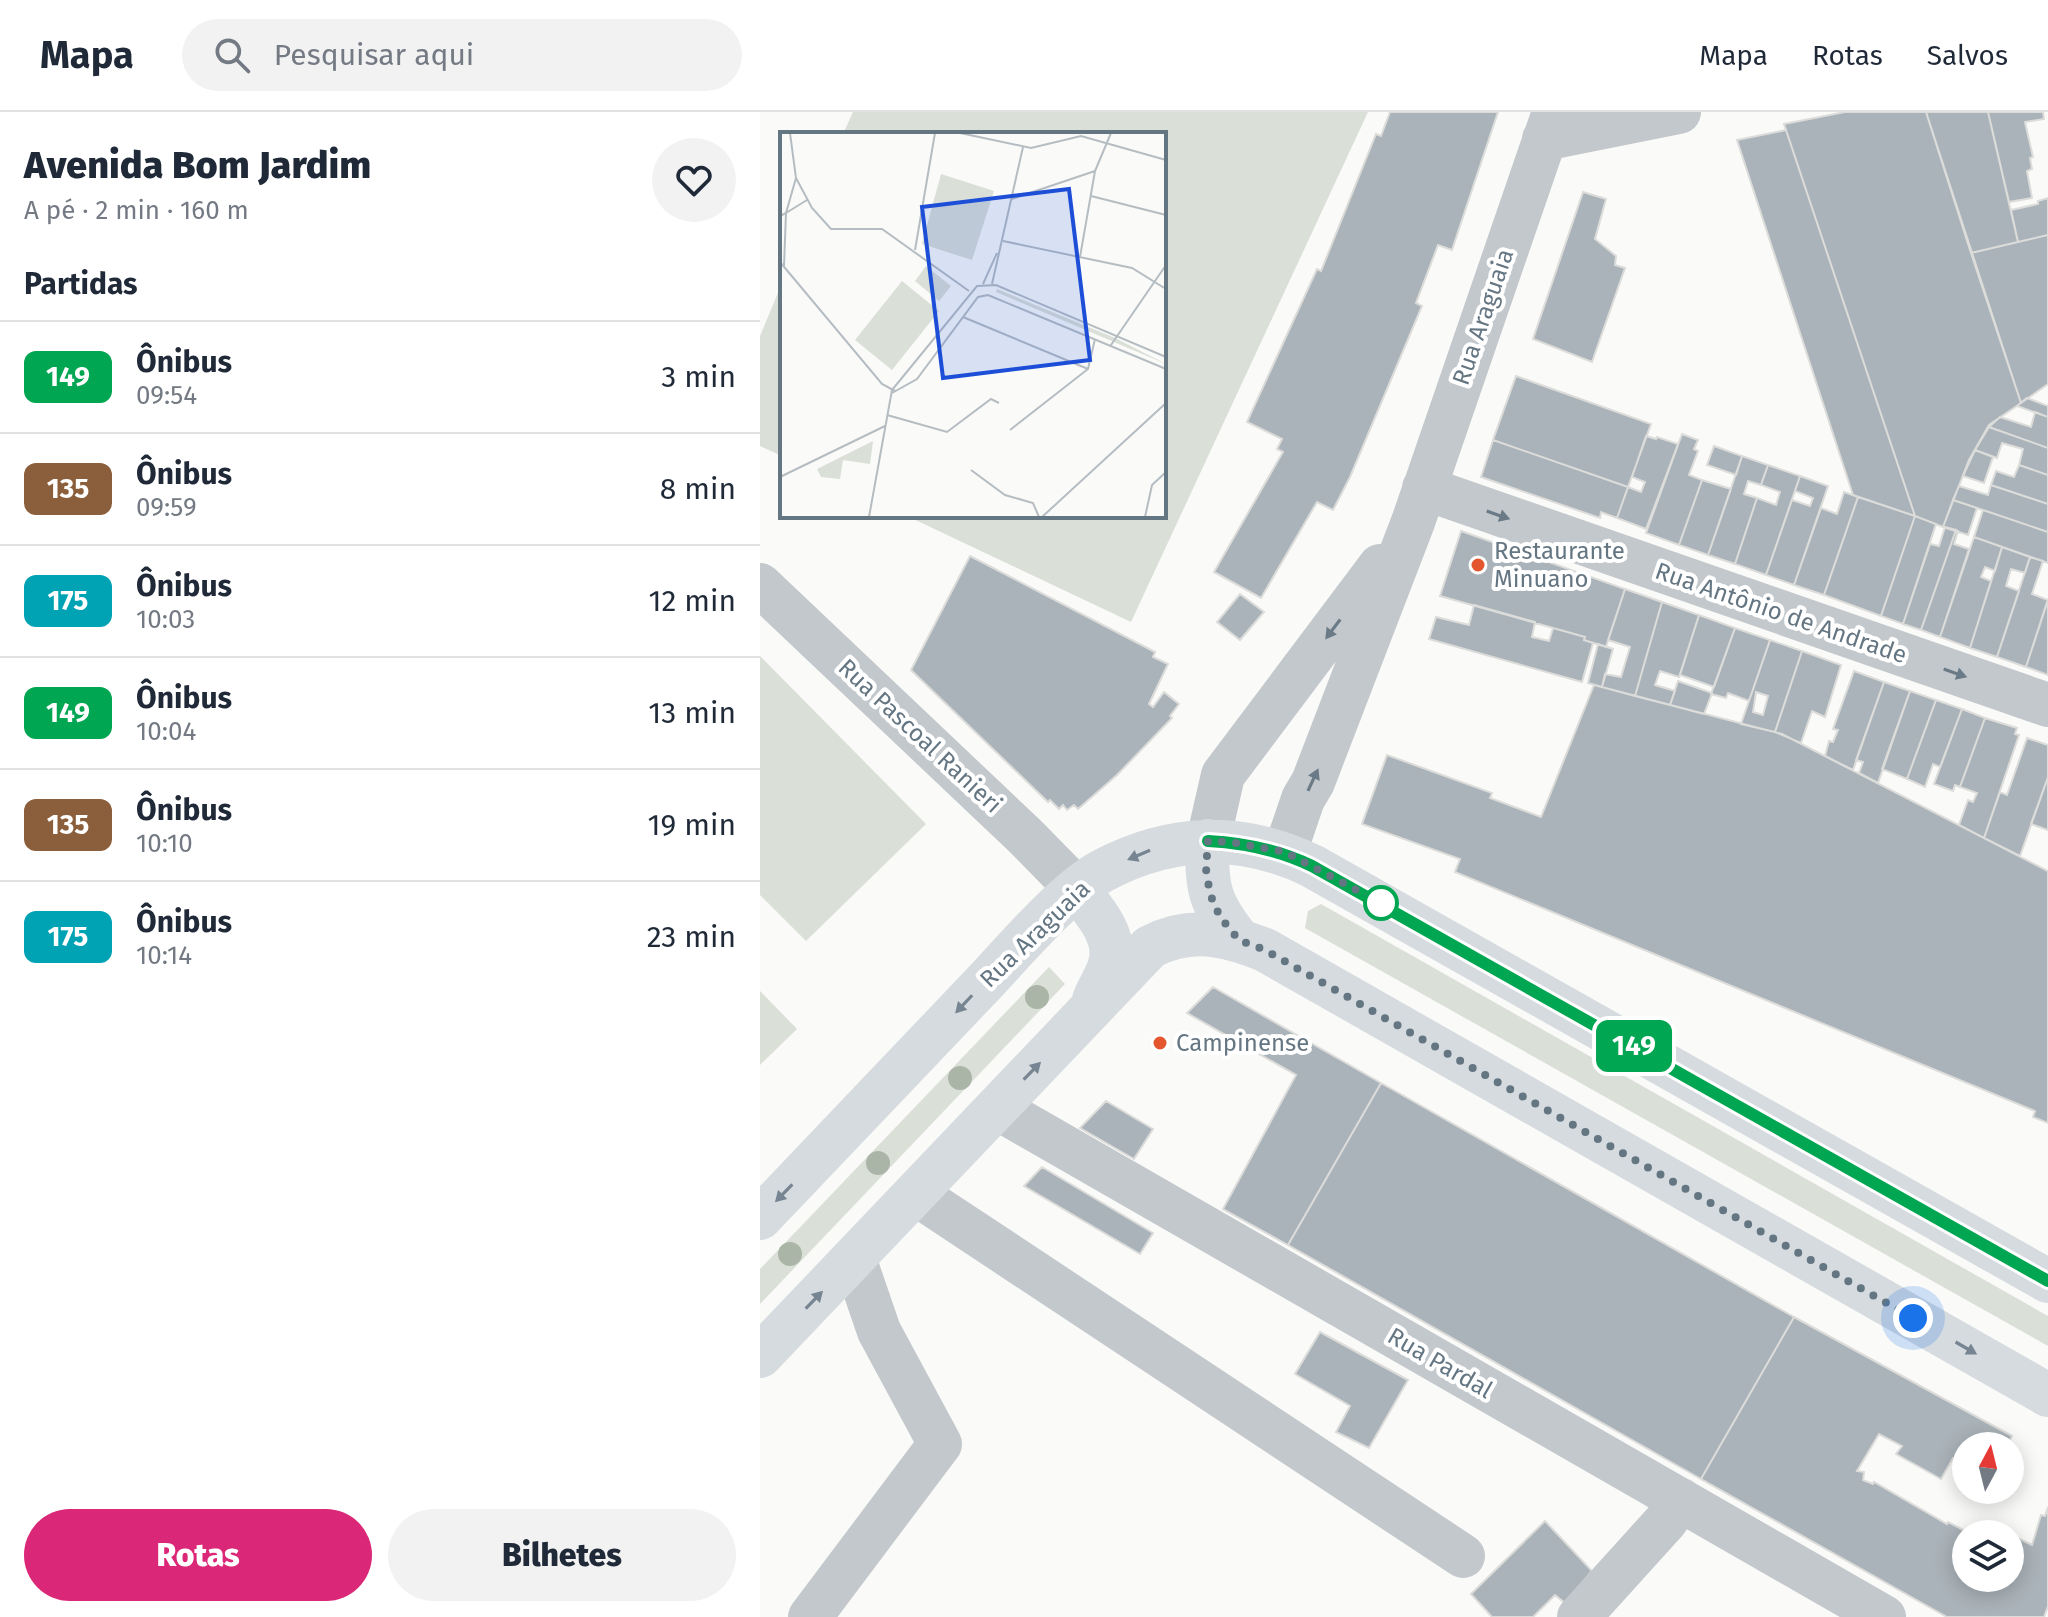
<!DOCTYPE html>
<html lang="pt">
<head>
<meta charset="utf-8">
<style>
	:root { --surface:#fff; --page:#f2f2f3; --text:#1f2937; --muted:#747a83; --line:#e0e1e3; --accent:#db2777 }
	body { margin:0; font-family:"Fira Sans",sans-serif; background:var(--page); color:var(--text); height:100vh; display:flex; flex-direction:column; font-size:30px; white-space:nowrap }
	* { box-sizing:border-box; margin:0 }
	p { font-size:26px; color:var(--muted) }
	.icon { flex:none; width:44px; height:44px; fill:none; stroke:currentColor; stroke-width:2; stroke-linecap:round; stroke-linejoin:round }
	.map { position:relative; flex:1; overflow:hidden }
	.drawer { display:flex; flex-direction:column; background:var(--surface); width:760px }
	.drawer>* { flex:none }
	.badge { padding:0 16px; border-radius:12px; font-size:28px; line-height:52px }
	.needle { width:52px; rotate:7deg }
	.controls { position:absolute; left:1192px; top:1320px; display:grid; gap:16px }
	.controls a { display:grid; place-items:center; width:72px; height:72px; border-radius:50%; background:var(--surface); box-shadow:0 4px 20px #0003; font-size:40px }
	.you { position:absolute; width:40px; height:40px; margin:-20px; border:6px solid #fff; border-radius:50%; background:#1a73e8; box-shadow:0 0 0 12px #1a73e833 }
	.map>.badge { position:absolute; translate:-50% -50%; box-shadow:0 0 0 4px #fff }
	h2 { padding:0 24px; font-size:30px; line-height:72px }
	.round { display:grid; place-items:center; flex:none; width:84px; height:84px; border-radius:42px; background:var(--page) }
	.head { display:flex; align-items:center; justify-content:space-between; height:136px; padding:0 24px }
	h1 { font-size:38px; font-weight:800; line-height:60px }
	.action { display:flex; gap:16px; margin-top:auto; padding:16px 24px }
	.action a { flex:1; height:92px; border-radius:48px; background:var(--accent); color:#fff; font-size:32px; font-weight:800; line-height:92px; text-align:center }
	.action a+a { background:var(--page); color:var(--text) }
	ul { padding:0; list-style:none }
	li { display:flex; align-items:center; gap:24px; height:112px; padding:0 24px; border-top:2px solid var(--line) }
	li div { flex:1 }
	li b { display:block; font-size:30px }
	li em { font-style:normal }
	li .badge { min-width:88px; font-weight:700; text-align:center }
	header { display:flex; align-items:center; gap:48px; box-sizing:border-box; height:112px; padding:0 40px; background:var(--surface); border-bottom:2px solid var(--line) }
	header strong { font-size:38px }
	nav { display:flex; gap:44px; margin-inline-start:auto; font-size:28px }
	.search { width:560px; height:72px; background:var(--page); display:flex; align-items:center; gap:20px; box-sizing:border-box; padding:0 28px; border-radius:44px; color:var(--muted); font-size:30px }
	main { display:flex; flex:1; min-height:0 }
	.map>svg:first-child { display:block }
</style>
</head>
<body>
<header>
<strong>Mapa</strong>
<div class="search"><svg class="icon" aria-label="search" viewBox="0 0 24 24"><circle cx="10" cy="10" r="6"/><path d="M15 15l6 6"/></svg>Pesquisar aqui</div>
<nav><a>Mapa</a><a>Rotas</a><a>Salvos</a></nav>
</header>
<main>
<section class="drawer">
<div class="head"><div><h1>Avenida Bom Jardim</h1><p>A pé · 2 min · 160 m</p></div><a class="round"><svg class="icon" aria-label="heart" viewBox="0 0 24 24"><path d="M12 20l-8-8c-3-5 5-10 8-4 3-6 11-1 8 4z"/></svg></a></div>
<h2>Partidas</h2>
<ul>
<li><span class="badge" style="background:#00a651;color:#fff">149</span><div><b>Ônibus</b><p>09:54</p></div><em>3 min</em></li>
<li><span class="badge" style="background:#8b5e3c;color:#fff">135</span><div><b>Ônibus</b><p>09:59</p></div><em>8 min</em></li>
<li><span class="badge" style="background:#00a3b4;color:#fff">175</span><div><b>Ônibus</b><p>10:03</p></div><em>12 min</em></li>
<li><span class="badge" style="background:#00a651;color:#fff">149</span><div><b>Ônibus</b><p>10:04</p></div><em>13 min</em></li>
<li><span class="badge" style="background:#8b5e3c;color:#fff">135</span><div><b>Ônibus</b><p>10:10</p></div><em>19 min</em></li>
<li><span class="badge" style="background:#00a3b4;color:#fff">175</span><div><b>Ônibus</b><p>10:14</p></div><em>23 min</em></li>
</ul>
<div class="action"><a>Rotas</a><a>Bilhetes</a></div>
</section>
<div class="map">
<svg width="1288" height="1505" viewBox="0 0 1288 1505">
	<rect width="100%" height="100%" fill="#fafaf8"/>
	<path fill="#dadfd7" d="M93 0H608L371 510 147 404H404V22H83Z
		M22 171V344L0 334V224Z
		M0 544 166 712 46 829 0 783Z
		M561 792 1288 1204V1234L545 816 548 799Z
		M289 855 305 872 0 1192V1157Z
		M0 879 37 917 0 953Z"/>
	<path fill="#aab3b9" stroke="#dcdcda" stroke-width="2" fill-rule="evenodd" d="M630 0H738L692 138 678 133 656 191 662 194 590 365 573 398 557 390 501 486 454 460 523 340 517 337 522 327 487 310 557 157 561 159 616 22 621 24Z
		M1085 0H1166L1261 291 1229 313 1209 348 1183 415 1155 404 1024 12Z
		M1166 0H1228L1258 130 1211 141Z
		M1228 0H1283L1284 7 1265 10 1273 45 1270 46 1272 57 1267 59 1272 86 1249 90Z
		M1026 18 1155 404 1093 383 977 28Z
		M823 80 846 87 835 127 856 144 855 153 865 156 832 250 773 227Z
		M1288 86V123L1258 130 1251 98 1278 92V89Z
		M1288 123V272L1261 291 1211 141Z
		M756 264 891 312 868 375 733 328Z
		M1267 286 1288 294V305L1257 294Z
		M1275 300 1288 305V336L1229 315 1240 305 1271 315Z
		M1229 315 1288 336V363L1259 353 1263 337 1242 331 1237 346 1215 338Z
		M922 322 938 328 934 337 938 339 929 363 942 368 919 433 886 421Z
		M886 324 896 327 897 325 918 332 886 417 857 406 868 375 881 380 885 370 872 365Z
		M733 328 868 375 857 406 841 400 840 406 721 365Z
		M954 334 982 344 976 363 947 353Z
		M1215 338 1233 345 1224 371 1203 364Z
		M982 344 1008 353 1001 373 988 369 984 382 997 386 975 452 948 443Z
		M1008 353 1040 364 1006 463 975 452 997 386 1016 393 1020 380 1001 373Z
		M1259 353 1288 363V392L1231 373 1236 359 1254 365Z
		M1040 364 1068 374 1034 473 1006 463 1032 388 1050 394 1053 386 1035 379Z
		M942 368 971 377 948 443 919 433Z
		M1231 373 1288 392V420L1193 388 1199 374 1228 383Z
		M1084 380 1098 385 1064 483 1034 473 1061 396 1077 402Z
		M1098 385 1155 404 1121 504 1064 483Z
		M1193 388 1217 396 1208 423 1183 415Z
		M1223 398 1288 420V451L1214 425Z
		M1155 404 1176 412 1143 512 1121 504Z
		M1185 415 1196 418 1161 518 1143 512 1170 432 1179 434Z
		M1196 418 1198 419 1194 432 1209 437 1180 525 1161 518Z
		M701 419 865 477 846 535 824 528 825 525 680 484Z
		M1214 425 1242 435 1235 459 1225 455 1221 465 1231 469 1210 536 1180 525Z
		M1242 435 1270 445 1265 461 1251 457 1246 474 1259 479 1237 545 1210 536Z
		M210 444 395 540 393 545 408 552 389 592 393 595 404 580 419 592 410 604 412 606 357 663 318 697 314 693 307 698 303 693 299 697 290 688 288 690 151 558Z
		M1270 445 1283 449 1272 482 1288 488 1266 555 1237 545Z
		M865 477 902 490 875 584 842 575 845 562 861 565 870 535 848 528Z
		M480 482 504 500 480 528 457 510Z
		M1288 487V563L1266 555Z
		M902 490 939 503 919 565 900 559 895 573 915 579 910 593 875 584Z
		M714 493 775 510 772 525 789 529 793 516 825 525 824 528 833 531 822 570 669 527 676 505 709 513Z
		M939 503 975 516 954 575 920 563Z
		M975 516 1010 528 989 589 968 581 966 586 951 582Z
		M1010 528 1042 539 1015 620 981 612ZM996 580 1008 584 1003 603 993 600Z
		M838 532 853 537 842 575 828 571Z
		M1042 539 1081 553 1065 605 1052 599 1041 631 1015 620Z
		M1094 559 1124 570 1093 658 1065 644 1069 629 1073 630 1078 618 1073 617Z
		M918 569 952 581 944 602 910 593Z
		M1124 570 1150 579 1118 671 1099 661 1103 650 1096 648Z
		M834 573 1022 622 1288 759V1011L1273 1005 1275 999 695 760 700 747 602 712 627 643 732 681 730 686 781 705Z
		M1150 579 1176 588 1147 667 1122 657Z
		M1176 588 1202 597 1180 655 1173 652 1165 675 1147 667Z
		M1202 597 1225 606 1200 675 1195 673 1193 679 1174 672Z
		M1225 606 1257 616 1255 622 1259 623 1224 726 1199 713 1208 688 1213 690 1217 681 1200 675Z
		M1267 626 1288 633V665L1260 744 1224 726 1240 680 1247 683Z
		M1288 665V718L1271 712Z
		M453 875 621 971 528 1133 463 1097 536 963 427 901Z
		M621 971 1034 1205 941 1367 528 1133Z
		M346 989 393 1017 374 1047 320 1016Z
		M282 1055 393 1121 380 1142 264 1074Z
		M1034 1205 1252 1324 1247 1334H1206V1353L1193 1346 1181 1367 1136 1342 1142 1334 1119 1322 1097 1359 1104 1360 1103 1368 1113 1372 1114 1370 1187 1412 1188 1410 1211 1422H1206V1466H1250V1433L1254 1424 1272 1433 1281 1403 1285 1404 1288 1395V1494L1284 1505H1187L941 1367Z
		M560 1220 648 1268 609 1336 576 1320 590 1294 535 1262Z
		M785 1409 832 1459 805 1491 795 1483 773 1505H732L711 1482Z"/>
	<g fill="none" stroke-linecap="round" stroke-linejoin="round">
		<path stroke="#c3c8cc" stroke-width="44" d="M784 27 919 0
			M664 376 1288 593
			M0 473 265 724 317 777
			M448 729 463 663 620 454
			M525 740 543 687 553 670 653 410 794 0
			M237 996 1124 1505
			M156 1082 703 1444
			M50 1505 180 1332 119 1219 94 1146
			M819 1505 905 1410 921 1388"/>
		<path stroke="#d6dbdf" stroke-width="44" d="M448 729C445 774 450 793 479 828
			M317 777C333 797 358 824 350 852 347 865 338 876 334 888
			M0 1106C74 1028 149 950 223 872 254 839 304 780 342 759 411 722 482 720 552 754L1288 1169
			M0 1244 390 835C431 814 464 822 505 838L1288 1283"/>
	</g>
	<g fill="#aab4a7">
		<circle cx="277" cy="885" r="12"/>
		<circle cx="200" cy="966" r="12"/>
		<circle cx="118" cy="1051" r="12"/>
		<circle cx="30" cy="1142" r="12"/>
	</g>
	<defs><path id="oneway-solid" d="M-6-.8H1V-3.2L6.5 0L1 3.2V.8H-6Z" transform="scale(2)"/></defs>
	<g fill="#6a7a87">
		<use href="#oneway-solid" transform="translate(738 403) rotate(19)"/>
		<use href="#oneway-solid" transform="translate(573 517) rotate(127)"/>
		<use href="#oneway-solid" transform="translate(1195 561) rotate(19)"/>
		<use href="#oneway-solid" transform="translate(553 668) rotate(-65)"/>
	</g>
	<g fill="#768591">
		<use href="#oneway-solid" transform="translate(379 743) rotate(157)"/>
		<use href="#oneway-solid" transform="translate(204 892) rotate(133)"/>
		<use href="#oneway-solid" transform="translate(272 959) rotate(-46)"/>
		<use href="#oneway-solid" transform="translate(24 1081) rotate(134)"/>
		<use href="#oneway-solid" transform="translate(54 1188) rotate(-46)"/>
		<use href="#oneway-solid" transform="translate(1206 1236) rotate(30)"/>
	</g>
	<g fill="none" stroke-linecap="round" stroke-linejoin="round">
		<g stroke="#fff" stroke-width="18">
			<path id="line" d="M448 729C485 731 519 738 552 754L1288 1169"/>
		</g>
		<use href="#line" stroke="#00a651" stroke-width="12"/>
		<path stroke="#657683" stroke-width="8" stroke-dasharray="0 14.4" d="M621 791 525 740 470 730 448 729 446 757 450 782 460 805 479 828 505 838 1153 1206"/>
	</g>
	<g fill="#e4572e" stroke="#fff" stroke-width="3">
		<circle cx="718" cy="453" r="8"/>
		<circle cx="400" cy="931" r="8"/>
	</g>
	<circle fill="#fff" stroke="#00a651" stroke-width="4" cx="621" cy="791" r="16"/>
	<g text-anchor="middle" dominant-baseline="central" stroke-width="8" stroke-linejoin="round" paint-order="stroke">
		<g font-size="24" fill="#657683" stroke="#fff">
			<text transform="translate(723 205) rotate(-71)">Rua Araguaia</text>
			<text transform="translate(1021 501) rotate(19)">Rua Antônio de Andrade</text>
			<text transform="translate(160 624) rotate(43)">Rua Pascoal Ranieri</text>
			<text transform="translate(275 822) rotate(-44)">Rua Araguaia</text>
			<text transform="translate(680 1251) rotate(30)">Rua Pardal</text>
		</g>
		<g font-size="24" fill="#657683" stroke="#fff" text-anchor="start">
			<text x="734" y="439">Restaurante<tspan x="734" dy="28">Minuano</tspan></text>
			<text x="416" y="931">Campinense</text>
		</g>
	</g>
	<g transform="translate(20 20)">
		<rect width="386" height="386" fill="#fafaf8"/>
		<path d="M161 42 214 59 192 128 142 112ZM146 134 171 154 159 169 135 149ZM122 149 159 179 112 238 75 208ZM217 157 335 206 386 232 216 160ZM93 309 90 332 63 328 60 347 41 345 37 337Z" fill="#dadfd7"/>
		<path fill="none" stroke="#b5bdc2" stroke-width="2" d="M180 1 251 16 301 4 386 28M16 46 32 76 51 97H102L189 159M311 64 386 83M232 67 315 39M0 84 6 81 16 46 10 1M223 109 352 136 386 157M135 118 155 1M300 125 315 39 331 1M0 130 102 252 115 259M4 134 6 81 27 68M203 152 217 121M212 152 243 15M208 163 386 237M183 185 308 237M331 213 386 133M112 261 137 247 198 165 208 163M107 283 167 300 211 267 219 271M230 298 308 237 315 207M191 338 225 363 253 371 259 385M0 345 105 294M89 385 112 258 197 154 216 153 386 225M262 385 386 271M365 385 372 353 386 340"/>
		<path fill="#1d4ed8" fill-opacity="0.15" stroke="#1d4ed8" stroke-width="4" d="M289 57 310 228 163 246 142 75Z"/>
		<rect width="386" height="386" fill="none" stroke="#657683" stroke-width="4"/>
	</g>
</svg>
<div class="controls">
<a><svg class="needle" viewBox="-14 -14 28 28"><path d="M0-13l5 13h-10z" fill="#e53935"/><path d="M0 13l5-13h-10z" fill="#747a83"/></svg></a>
<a><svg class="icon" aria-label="layers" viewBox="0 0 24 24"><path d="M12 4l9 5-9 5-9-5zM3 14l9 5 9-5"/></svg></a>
</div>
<div class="you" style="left:1153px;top:1206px"></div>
<b class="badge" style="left:874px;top:934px;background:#00a651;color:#fff">149</b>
</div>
</main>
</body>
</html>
